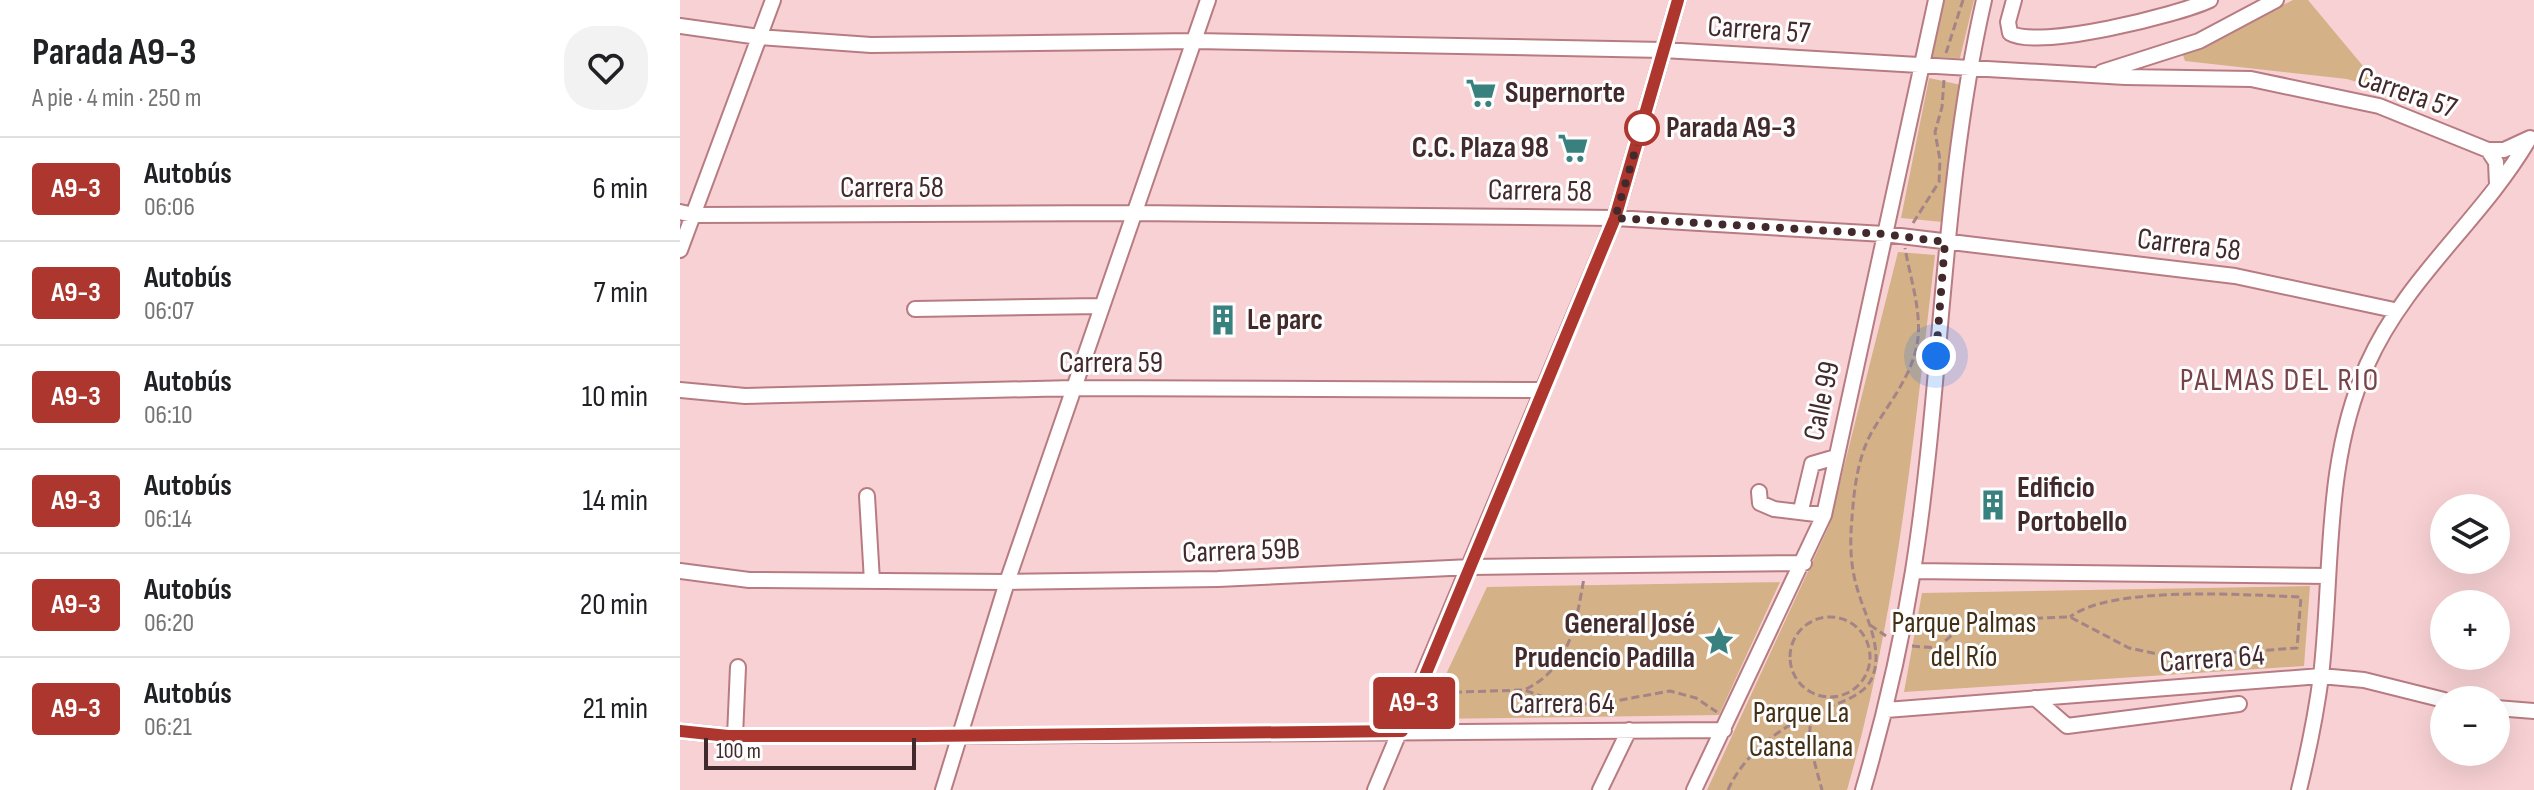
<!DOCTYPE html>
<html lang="es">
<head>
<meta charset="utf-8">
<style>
	:root { --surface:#fff; --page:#f2f2f2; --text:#202124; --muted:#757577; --line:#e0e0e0 }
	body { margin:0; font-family:"Sofia Sans Condensed",sans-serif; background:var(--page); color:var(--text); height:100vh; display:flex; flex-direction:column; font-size:30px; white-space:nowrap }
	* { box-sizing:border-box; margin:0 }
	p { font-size:26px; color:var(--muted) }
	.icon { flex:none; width:44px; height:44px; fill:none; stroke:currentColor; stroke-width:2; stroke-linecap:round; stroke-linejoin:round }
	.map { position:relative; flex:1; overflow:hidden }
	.side { display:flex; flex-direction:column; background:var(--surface); width:680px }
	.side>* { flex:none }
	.badge { padding:0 16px; border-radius:6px; font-size:28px; line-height:52px }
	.buttons { position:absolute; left:1750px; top:494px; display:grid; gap:16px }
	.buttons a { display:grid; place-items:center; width:80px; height:80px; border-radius:50%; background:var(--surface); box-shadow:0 8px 32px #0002; font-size:40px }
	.scale { position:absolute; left:24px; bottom:20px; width:212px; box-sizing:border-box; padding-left:8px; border:4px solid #42292c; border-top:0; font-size:22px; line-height:28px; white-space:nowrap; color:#42292c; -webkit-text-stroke:6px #fdfdfd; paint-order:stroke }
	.you { position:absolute; width:40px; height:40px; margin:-20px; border:6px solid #fff; border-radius:50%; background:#1a73e8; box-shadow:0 0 0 12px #1a73e833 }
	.map>.badge { position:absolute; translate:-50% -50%; box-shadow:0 0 0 4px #fff }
	.round { display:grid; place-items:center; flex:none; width:84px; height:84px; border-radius:32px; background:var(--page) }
	.summary { display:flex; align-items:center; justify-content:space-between; height:136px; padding:0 32px }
	h1 { font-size:38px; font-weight:700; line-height:60px }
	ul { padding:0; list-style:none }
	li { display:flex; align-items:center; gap:24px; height:104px; padding:0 32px; border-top:2px solid var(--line) }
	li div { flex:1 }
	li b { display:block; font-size:30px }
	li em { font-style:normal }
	li .badge { min-width:88px; font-weight:700; text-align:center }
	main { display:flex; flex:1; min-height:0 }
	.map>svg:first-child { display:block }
</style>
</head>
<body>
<main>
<section class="side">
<div class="summary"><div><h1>Parada A9-3</h1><p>A pie · 4 min · 250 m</p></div><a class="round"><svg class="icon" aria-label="heart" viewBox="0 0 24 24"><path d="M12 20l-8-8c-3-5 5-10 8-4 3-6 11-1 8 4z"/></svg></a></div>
<ul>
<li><span class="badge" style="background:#ad372e;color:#fff">A9-3</span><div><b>Autobús</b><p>06:06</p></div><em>6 min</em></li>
<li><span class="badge" style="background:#ad372e;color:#fff">A9-3</span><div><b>Autobús</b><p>06:07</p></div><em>7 min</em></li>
<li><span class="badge" style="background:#ad372e;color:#fff">A9-3</span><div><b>Autobús</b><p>06:10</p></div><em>10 min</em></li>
<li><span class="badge" style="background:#ad372e;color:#fff">A9-3</span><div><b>Autobús</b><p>06:14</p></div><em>14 min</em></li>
<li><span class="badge" style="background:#ad372e;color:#fff">A9-3</span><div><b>Autobús</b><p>06:20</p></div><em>20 min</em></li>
<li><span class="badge" style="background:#ad372e;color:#fff">A9-3</span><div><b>Autobús</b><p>06:21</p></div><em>21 min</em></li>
</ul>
</section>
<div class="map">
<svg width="1854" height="790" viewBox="0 0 1854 790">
	<rect width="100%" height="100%" fill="#f8d1d4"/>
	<path fill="#d4b186" d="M1263 0H1294L1280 58 1250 57Z
		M1613 0H1628L1703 90 1667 79 1505 61 1502 52 1530 42Z
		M1249 78 1281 85 1263 222 1221 218Z
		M1218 252 1255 255C1234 435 1217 615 1167 790H1027L1149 526Z
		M1100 582 1039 715 745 719 807 587Z
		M1630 586 1624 666 1224 692 1242 593Z"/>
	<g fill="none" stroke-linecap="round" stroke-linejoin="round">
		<g stroke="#b77c82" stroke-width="18">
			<path id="minor" d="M1334 0 1328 22 1330 33C1358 50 1498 15 1530 0
				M0 26 79 37 191 45 515 41 983 50 1445 77 1571 79 1699 106 1808 150H1824L1850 138
				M1422 72 1519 41 1596 0
				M1808 150 1816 162 1817 185
				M0 212 13 215 453 213 935 218 1204 234 1555 276 1714 310
				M0 250 93 0
				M235 309 421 306
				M0 390 65 396 394 388 863 390
				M1079 492 1080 503 1094 509 1144 515
				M187 496 192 581
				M1121 510 1132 464 1156 457
				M0 571 69 580 327 582 538 579 791 567 1124 563
				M1233 571 1648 576
				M1355 698 1387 726 1559 704
				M1816 708 1854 711
				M1206 710 1641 676 1684 680 1764 700
				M0 731 48 736H277L1044 730
				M55 736 58 667
				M263 790 327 582 528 0
				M695 790 935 218 998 0
				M920 790 949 730
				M1014 790 1144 515 1256 0
				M1183 790C1204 718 1221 645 1233 571 1263 381 1261 188 1304 0
				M1619 790C1628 753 1636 715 1641 676 1653 573 1643 463 1687 365 1726 277 1801 221 1849 139"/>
		</g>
		<path stroke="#a58487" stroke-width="3" stroke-dasharray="8 4" stroke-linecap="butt" d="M1266 53 1283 0
			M1233 223 1259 182 1260 160 1255 132 1262 107 1264 80
			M1110 657a40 40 0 1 1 80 0a40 40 0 1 1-80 0Z
			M1190 625 1206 636
			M1232 646 1257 648 1278 630 1300 620 1390 617 1449 648 1492 657 1617 648 1621 597C1567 595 1431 585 1390 617
			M846 689C890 668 896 623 904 578
			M750 693 844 690 870 699 913 705 990 691 1016 698 1037 712
			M1131 714 1129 742 1142 790
			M1048 790C1063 756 1096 730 1131 714 1150 705 1183 699 1192 678 1205 648 1183 613 1176 584 1170 563 1170 539 1172 518 1174 489 1178 455 1193 430 1211 400 1234 373 1238 338 1241 309 1230 277 1225 248"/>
		<use href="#minor" stroke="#fff" stroke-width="14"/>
	</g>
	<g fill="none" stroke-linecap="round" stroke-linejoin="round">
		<g stroke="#fff" stroke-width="18">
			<path id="line" d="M0 731 48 736H245L722 731 935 218 998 0"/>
		</g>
		<use href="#line" stroke="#ad372e" stroke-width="12"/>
		<path stroke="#42292c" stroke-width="8" stroke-dasharray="0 14.4" d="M962 128 935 218 1204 234 1265 242 1256 356"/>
	</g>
	<defs>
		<g id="supermarket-bare" transform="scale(2.4)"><path d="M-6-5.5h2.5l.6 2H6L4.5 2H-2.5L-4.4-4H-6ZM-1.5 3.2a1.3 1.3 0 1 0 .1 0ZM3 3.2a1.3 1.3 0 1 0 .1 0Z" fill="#39817f" stroke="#fdfdfd" stroke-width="2.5" paint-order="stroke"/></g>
		<g id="building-bare" transform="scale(2.4)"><path d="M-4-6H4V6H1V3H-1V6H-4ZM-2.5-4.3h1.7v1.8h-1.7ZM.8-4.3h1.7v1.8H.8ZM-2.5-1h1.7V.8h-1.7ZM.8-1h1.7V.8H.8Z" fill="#39817f" stroke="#fdfdfd" stroke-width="2.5" paint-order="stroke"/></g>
		<g id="sight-bare" transform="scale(2.4)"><path d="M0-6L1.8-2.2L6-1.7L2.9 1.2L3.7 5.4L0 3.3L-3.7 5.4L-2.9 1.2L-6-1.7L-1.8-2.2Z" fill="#39817f" stroke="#fdfdfd" stroke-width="2.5" paint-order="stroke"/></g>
	</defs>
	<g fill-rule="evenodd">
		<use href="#supermarket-bare" x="801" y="93"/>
		<use href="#supermarket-bare" x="893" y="148"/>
		<use href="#building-bare" x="543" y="320"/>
		<use href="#building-bare" x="1313" y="505"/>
		<use href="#sight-bare" x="1039" y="641"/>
	</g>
	<circle fill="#fff" stroke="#ad372e" stroke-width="4" cx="962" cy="128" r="16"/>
	<g text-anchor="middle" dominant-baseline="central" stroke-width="6" stroke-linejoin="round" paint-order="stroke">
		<g font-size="30" fill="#42292c" stroke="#fdfdfd">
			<text transform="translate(1079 30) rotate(4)">Carrera 57</text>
			<text transform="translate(1727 93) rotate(19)">Carrera 57</text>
			<text x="212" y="188">Carrera 58</text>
			<text transform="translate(860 191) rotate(1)">Carrera 58</text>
			<text transform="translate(1509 245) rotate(7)">Carrera 58</text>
			<text x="431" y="363">Carrera 59</text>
			<text transform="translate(1142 401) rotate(-78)">Calle 99</text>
			<text transform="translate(561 551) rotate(-2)">Carrera 59B</text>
			<text transform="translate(1532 659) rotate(-4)">Carrera 64</text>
			<text x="882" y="704">Carrera 64</text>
		</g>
		<g font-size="30" font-weight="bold" fill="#42292c" stroke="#fdfdfd" text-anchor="start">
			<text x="825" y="93">Supernorte</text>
			<text x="869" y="148" text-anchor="end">C.C. Plaza 98</text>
			<text x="567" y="320">Le parc</text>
			<text x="1337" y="488">Edificio<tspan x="1337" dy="34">Portobello</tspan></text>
			<text x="1015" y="624" text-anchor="end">General José<tspan x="1015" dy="34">Prudencio Padilla</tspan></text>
		</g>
		<g font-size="30" font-weight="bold" fill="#42292c" stroke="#fdfdfd" text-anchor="start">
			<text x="986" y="128">Parada A9-3</text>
		</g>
		<g font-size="30" fill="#432f14" stroke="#fdfdfd">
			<text x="1284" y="623">Parque Palmas<tspan x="1284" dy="34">del Río</tspan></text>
			<text x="1121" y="713">Parque La<tspan x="1121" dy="34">Castellana</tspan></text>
		</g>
		<g font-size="32" letter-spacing="2" fill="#784249" stroke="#fdfdfd">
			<text x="1600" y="380">PALMAS DEL RIO</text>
		</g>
	</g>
</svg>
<div class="buttons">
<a><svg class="icon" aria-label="layers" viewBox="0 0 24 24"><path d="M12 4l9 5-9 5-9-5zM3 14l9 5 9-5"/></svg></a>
<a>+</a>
<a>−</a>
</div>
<div class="scale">100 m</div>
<div class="you" style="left:1256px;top:356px"></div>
<b class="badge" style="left:734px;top:703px;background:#ad372e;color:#fff">A9-3</b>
</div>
</main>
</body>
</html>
